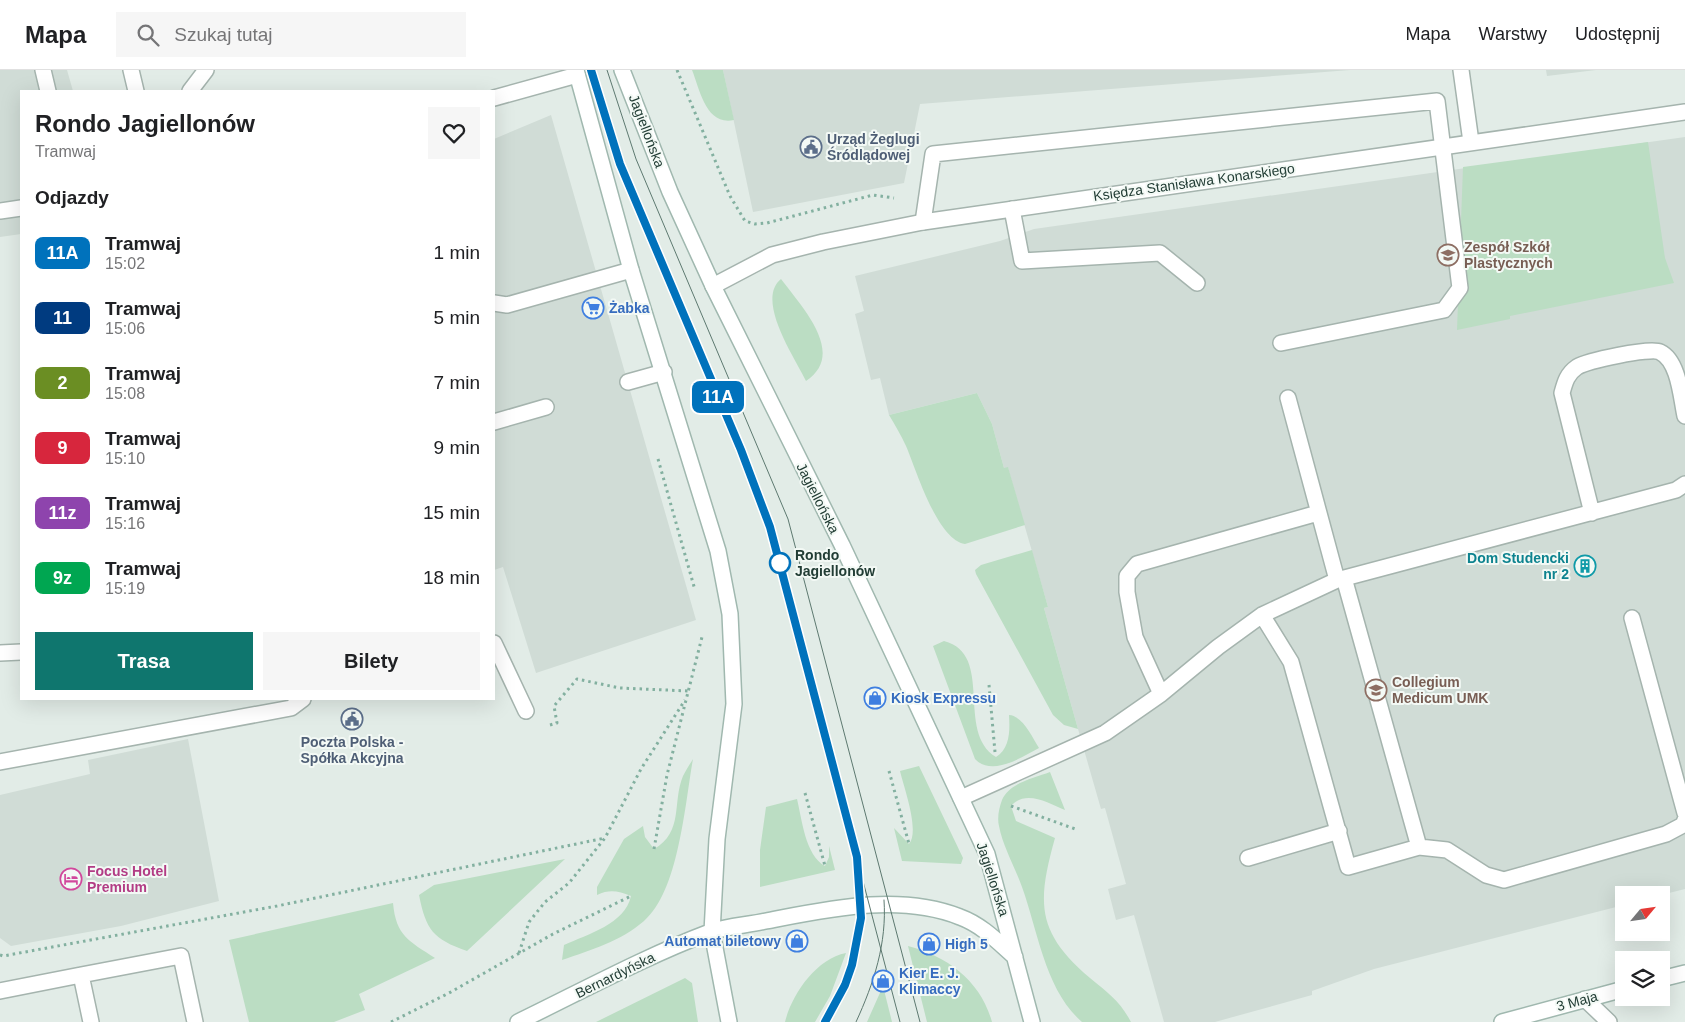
<!DOCTYPE html>
<html lang="pl">
<head>
<meta charset="utf-8">
<style>
	:root { --surface:#fff; --page:#f6f6f6; --text:#202124; --muted:#757577; --line:#e0e0e0; --accent:#0f766e }
	body { margin:0; font-family:Helvetica,sans-serif; background:var(--page); color:var(--text); height:100vh; display:flex; flex-direction:column; font-size:19px; white-space:nowrap }
	* { box-sizing:border-box; margin:0 }
	p { font-size:16px; color:var(--muted) }
	.icon { flex:none; width:28px; height:28px; fill:none; stroke:currentColor; stroke-width:2; stroke-linecap:round; stroke-linejoin:round }
	.map { position:relative; flex:1; overflow:hidden }
	.drawer { position:absolute; left:20px; top:20px; width:475px; height:610px; display:flex; flex-direction:column; background:var(--surface); border-radius:0px; box-shadow:0 5px 20px #0002 }
	.drawer>* { flex:none }
	.badge { padding:0 10px; border-radius:8px; font-size:18px; line-height:32px }
	.needle { width:32px; rotate:61deg }
	.buttons { position:absolute; left:1615px; top:816px; display:grid; gap:10px }
	.buttons a { display:grid; place-items:center; width:55px; height:55px; border-radius:0px; background:var(--surface); box-shadow:0 5px 20px #0002; font-size:25px }
	.map>.badge { position:absolute; translate:-50% -50%; box-shadow:0 0 0 2px #fff }
	h2 { padding:0 15px; font-size:19px; line-height:45px }
	.round { display:grid; place-items:center; flex:none; width:52px; height:52px; border-radius:0px; background:var(--page) }
	.overview { display:flex; align-items:center; justify-content:space-between; height:85px; padding:0 15px }
	h1 { font-size:24px; font-weight:600; line-height:38px }
	.cta { display:flex; gap:10px; margin-top:auto; padding:10px 15px }
	.cta a { flex:1; height:58px; border-radius:0px; background:var(--accent); color:#fff; font-size:20px; font-weight:600; line-height:58px; text-align:center }
	.cta a+a { background:var(--page); color:var(--text) }
	ul { padding:0; list-style:none }
	li { display:flex; align-items:center; gap:15px; height:65px; padding:0 15px }
	li div { flex:1 }
	li b { display:block; font-size:19px }
	li em { font-style:normal }
	li .badge { min-width:55px; font-weight:700; text-align:center }
	header { display:flex; align-items:center; gap:30px; box-sizing:border-box; height:70px; padding:0 25px; background:var(--surface); border-bottom:1px solid var(--line) }
	header strong { font-size:24px }
	nav { display:flex; gap:28px; margin-inline-start:auto; font-size:18px }
	.search { width:350px; height:45px; background:var(--page); display:flex; align-items:center; gap:12px; box-sizing:border-box; padding:0 18px; border-radius:0px; color:var(--muted); font-size:19px }
	.map>svg:first-child { display:block }
</style>
</head>
<body>
<header>
<strong>Mapa</strong>
<div class="search"><svg class="icon" aria-label="search" viewBox="0 0 24 24"><circle cx="10" cy="10" r="6"/><path d="M15 15l6 6"/></svg>Szukaj tutaj</div>
<nav><a>Mapa</a><a>Warstwy</a><a>Udostępnij</a></nav>
</header>
<div class="map">
<svg width="1685" height="952" viewBox="0 0 1685 952">
	<rect width="100%" height="100%" fill="#e2ece7"/>
	<path fill="#d0dcd6" d="M0 0H67L73 21H21V164L0 167Z
		M723 0H1350L920 34 904 113 753 142Z
		M1546 0H1596L1547 6Z
		M551 45 696 550 536 603 503 497 494 500V69Z
		M1685 67V819L1661 825H1624V835L1374 899 1312 921V925L1215 952H1164L1134 845 1116 850 1108 819 1126 814 1105 738 1101 739 1078 659 1044 538 1048 537 1008 398H1004L992 354 977 323 889 345 880 308 871 310 855 244 864 241 855 206 1000 171 1034 159Z
		M188 669 219 831 121 856 11 876 0 868V725L90 704 88 690Z"/>
	<path fill="#bbddc3" d="M692 0H723L734 50C706 56 700 20 692 0Z
		M1648 72 1665 188 1674 213 1510 246V249L1457 260 1463 97Z
		M781 209C802 237 847 284 806 311 795 288 755 230 781 209Z
		M977 323 992 354 1004 398 1008 397 1025 455 965 474C937 470 916 399 906 376 901 365 895 355 889 345Z
		M1032 480 1048 537 1044 538 1078 659 1064 655 1053 645 976 504 975 500 981 495Z
		M944 571C995 584 955 662 996 687 1010 678 1010 661 1009 645 1023 646 1032 667 1039 678 1022 687 992 707 975 689L933 576Z
		M693 689C685 733 679 821 644 851 621 871 591 880 562 890L564 875C588 864 625 854 631 826 618 821 610 819 597 825V817L624 769 643 756 645 767 654 779C684 762 672 732 683 706 686 700 690 694 693 689Z
		M919 696 963 788 961 794 902 791 894 758 909 774C920 761 904 718 900 701Z
		M1050 702 1065 740C1048 733 1026 719 1011 736L1016 751 1055 768C1037 833 1036 862 1090 908 1108 923 1120 931 1131 952H1082C1045 920 1038 861 1022 817 1015 797 1003 777 999 756 997 748 999 738 1002 730 1009 713 1034 708 1050 702Z
		M797 729C802 749 805 785 825 796L829 787V776L835 800 760 817V780L766 737Z
		M565 789 467 881C433 869 426 860 419 825L434 815Z
		M393 833C396 866 409 871 435 888L359 924 365 940 334 952H249L229 870Z
		M908 876C947 886 981 911 992 952H927Z
		M846 883 830 926 815 952H785C792 924 816 889 846 883Z
		M685 908 692 913 698 952H596Z
		M883 916 892 952H867Z"/>
	<g fill="none" stroke-linecap="round" stroke-linejoin="round">
		<g stroke="#a5b4ae" stroke-width="18">
			<path id="lane" d="M43 0 48 21
				M131 0 136 21
				M1461 0 1471 72
				M190 21 206 0
				M494 28 577 5
				M1012 139 1022 191 1160 183 1197 213
				M0 141 21 138
				M923 152 933 84 1437 31 1460 218 1444 240 1281 273
				M494 233 507 235 631 200
				M628 312 664 302
				M1288 328 1337 510
				M494 352 546 337
				M1592 443 1562 323C1565 312 1567 304 1577 297 1587 291 1650 277 1660 282 1679 291 1681 328 1685 346
				M1262 545 1291 592 1348 797 1419 777 1344 508
				M1632 548 1685 743
				M494 573 526 641
				M0 583 21 582
				M1161 624 1135 567 1127 522V506L1137 494 1318 443
				M0 692 291 638 303 629
				M961 728 1105 663 1161 624 1218 577 1262 545 1337 510 1676 420 1685 414
				M1419 777 1447 780 1486 805 1504 810 1666 764 1683 755 1685 750
				M1248 788 1339 761
				M0 921 81 905
				M1585 929 1609 952
				M91 952 81 905 181 886 195 952"/>
		</g>
		<g stroke="#a5b4ae" stroke-width="18">
			<path id="street" d="M713 216 772 185 823 172 923 152 1685 42"/>
		</g>
		<g stroke="#a0b8af" stroke-width="18">
			<path id="secondary" d="M576 0 631 200 718 481 730 544 734 634 717 769 712 862 729 952
				M622 0 670 122 713 216 842 475 987 784 1032 952
				M1661 909 1685 903
				M518 952C582 921 644 887 710 862 728 856 748 855 766 851 829 839 899 823 960 847 982 855 998 872 1015 887
				M1502 952 1624 919"/>
		</g>
		<path stroke="#83b0a0" stroke-width="3" stroke-dasharray="2.5 4" stroke-linecap="butt" d="M677 0 730 126 745 151 755 154 767 153 873 125 894 128
			M658 389 695 520
			M989 615 995 682
			M550 655 557 653 554 636 577 609 620 618 688 621
			M889 701 909 774
			M805 723 825 796
			M1011 736 1078 760
			M654 779 667 705 702 567
			M519 883 529 852 545 832 569 813 605 768 641 699 685 630
			M0 885 3 886 277 836 605 768
			M391 952 449 923 553 864 631 826"/>
		<use href="#lane" stroke="#fff" stroke-width="15"/>
		<use href="#street" stroke="#fff" stroke-width="15"/>
		<use href="#secondary" stroke="#fff" stroke-width="15"/>
		<path stroke="#5d7970" stroke-width="1" d="M591 0 620 94 741 380 770 457 900 952
			M607 0 636 89 788 449 920 952
			M825 952C853 903 862 868 859 812
			M856 952C874 913 887 873 884 830"/>
	</g>
	<g fill="none" stroke-linecap="round" stroke-linejoin="round">
		<g stroke="#fff" stroke-width="11">
			<path id="line" d="M591 0 620 94 741 380 770 457 857 787 861 848 852 895 845 915 825 952"/>
		</g>
		<use href="#line" stroke="#0072bc" stroke-width="8"/>
	</g>
	<defs>
		<g id="civic-ring" transform="scale(1.125)"><circle r="9.5" fill="#f3f9f5" stroke="#5c6f8a" stroke-width="1.5"/><path d="M-.6-6.5H3V-4.5H.6V-3L4-1V1h2V6H-6V1h2V-1L-.6-3ZM-1.2 2.5V6h2.4V2.5Z" fill="#5c6f8a"/></g>
		<g id="school-ring" transform="scale(1.125)"><circle r="9.5" fill="#f3f9f5" stroke="#8d6e63" stroke-width="1.5"/><path d="M0-5L7-2L0 1L-7-2ZM-4 1L0 2.5L4 1V4Q0 6-4 4Z" fill="#8d6e63"/></g>
		<g id="supermarket-ring" transform="scale(1.125)"><circle r="9.5" fill="#f3f9f5" stroke="#3f7fe0" stroke-width="1.5"/><path d="M-6-5.5h2.5l.6 2H6L4.5 2H-2.5L-4.4-4H-6ZM-1.5 3.2a1.3 1.3 0 1 0 .1 0ZM3 3.2a1.3 1.3 0 1 0 .1 0Z" fill="#3f7fe0"/></g>
		<g id="building-ring" transform="scale(1.125)"><circle r="9.5" fill="#f3f9f5" stroke="#0f9aa8" stroke-width="1.5"/><path d="M-4-6H4V6H1V3H-1V6H-4ZM-2.5-4.3h1.7v1.8h-1.7ZM.8-4.3h1.7v1.8H.8ZM-2.5-1h1.7V.8h-1.7ZM.8-1h1.7V.8H.8Z" fill="#0f9aa8"/></g>
		<g id="university-ring" transform="scale(1.125)"><circle r="9.5" fill="#f3f9f5" stroke="#8d6e63" stroke-width="1.5"/><path d="M0-5L7-2L0 1L-7-2ZM-4 1L0 2.5L4 1V4Q0 6-4 4Z" fill="#8d6e63"/></g>
		<g id="shop-ring" transform="scale(1.125)"><circle r="9.5" fill="#f3f9f5" stroke="#3f7fe0" stroke-width="1.5"/><path d="M-5-2.5h2.3a2.7 3.5 0 0 1 5.4 0H5L5.5 6h-11ZM-1.5-2.5h3a1.5 2.3 0 0 0-3 0Z" fill="#3f7fe0"/></g>
		<g id="hotel-ring" transform="scale(1.125)"><circle r="9.5" fill="#f3f9f5" stroke="#d1479c" stroke-width="1.5"/><path d="M-6-4.5h1.5V1H6V5H4.5V3h-9V5H-6ZM-4 0a1.8 1.8 0 1 1 3.6 0ZM.5 0V-2.5h3Q6-2.5 6 0Z" fill="#d1479c"/></g>
	</defs>
	<g fill-rule="evenodd">
		<use href="#civic-ring" x="811" y="77"/>
		<use href="#school-ring" x="1448" y="185"/>
		<use href="#supermarket-ring" x="593" y="238"/>
		<use href="#building-ring" x="1585" y="496"/>
		<use href="#university-ring" x="1376" y="620"/>
		<use href="#shop-ring" x="875" y="628"/>
		<use href="#civic-ring" x="352" y="649"/>
		<use href="#hotel-ring" x="71" y="809"/>
		<use href="#shop-ring" x="797" y="871"/>
		<use href="#shop-ring" x="929" y="874"/>
		<use href="#shop-ring" x="883" y="911"/>
	</g>
	<circle fill="#fff" stroke="#0072bc" stroke-width="2.5" cx="780" cy="493" r="10"/>
	<g text-anchor="middle" dominant-baseline="central" stroke-width="4" stroke-linejoin="round" paint-order="stroke">
		<g font-size="14" fill="#223d35" stroke="#f3f9f5">
			<text transform="translate(647 61) rotate(69)">Jagiellońska</text>
			<text transform="translate(1194 112) rotate(-8)">Księdza Stanisława Konarskiego</text>
			<text transform="translate(818 428) rotate(63)">Jagiellońska</text>
			<text transform="translate(993 809) rotate(72)">Jagiellońska</text>
			<text transform="translate(615 905) rotate(-26)">Bernardyńska</text>
			<text transform="translate(1577 931) rotate(-15)">3 Maja</text>
		</g>
		<g font-size="14" font-weight="bold" fill="#4e5e75" stroke="#f3f9f5" text-anchor="start">
			<text x="827" y="69">Urząd Żeglugi<tspan x="827" dy="16">Śródlądowej</tspan></text>
			<text x="352" y="672" text-anchor="middle">Poczta Polska -<tspan x="352" dy="16">Spółka Akcyjna</tspan></text>
		</g>
		<g font-size="14" font-weight="bold" fill="#785e54" stroke="#f3f9f5" text-anchor="start">
			<text x="1464" y="177">Zespół Szkół<tspan x="1464" dy="16">Plastycznych</tspan></text>
			<text x="1392" y="612">Collegium<tspan x="1392" dy="16">Medicum UMK</tspan></text>
		</g>
		<g font-size="14" font-weight="bold" fill="#366cbe" stroke="#f3f9f5" text-anchor="start">
			<text x="609" y="238">Żabka</text>
			<text x="891" y="628">Kiosk Expressu</text>
			<text x="781" y="871" text-anchor="end">Automat biletowy</text>
			<text x="945" y="874">High 5</text>
			<text x="899" y="903">Kier E. J.<tspan x="899" dy="16">Klimaccy</tspan></text>
		</g>
		<g font-size="14" font-weight="bold" fill="#223d35" stroke="#f3f9f5" text-anchor="start">
			<text x="795" y="485">Rondo<tspan x="795" dy="16">Jagiellonów</tspan></text>
		</g>
		<g font-size="14" font-weight="bold" fill="#0d838f" stroke="#f3f9f5" text-anchor="end">
			<text x="1569" y="488">Dom Studencki<tspan x="1569" dy="16">nr 2</tspan></text>
		</g>
		<g font-size="14" font-weight="bold" fill="#b23c85" stroke="#f3f9f5" text-anchor="start">
			<text x="87" y="801">Focus Hotel<tspan x="87" dy="16">Premium</tspan></text>
		</g>
	</g>
</svg>
<div class="buttons">
<a><svg class="needle" viewBox="-14 -14 28 28"><path d="M0-13l5 13h-10z" fill="#e53935"/><path d="M0 13l5-13h-10z" fill="#757577"/></svg></a>
<a><svg class="icon" aria-label="layers" viewBox="0 0 24 24"><path d="M12 4l9 5-9 5-9-5zM3 14l9 5 9-5"/></svg></a>
</div>
<b class="badge" style="left:718px;top:327px;background:#0072bc;color:#fff">11A</b>
<section class="drawer">
<div class="overview"><div><h1>Rondo Jagiellonów</h1><p>Tramwaj</p></div><a class="round"><svg class="icon" aria-label="heart" viewBox="0 0 24 24"><path d="M12 20l-8-8c-3-5 5-10 8-4 3-6 11-1 8 4z"/></svg></a></div>
<h2>Odjazdy</h2>
<ul>
<li><span class="badge" style="background:#0072bc;color:#fff">11A</span><div><b>Tramwaj</b><p>15:02</p></div><em>1 min</em></li>
<li><span class="badge" style="background:#003b80;color:#fff">11</span><div><b>Tramwaj</b><p>15:06</p></div><em>5 min</em></li>
<li><span class="badge" style="background:#6b8e23;color:#fff">2</span><div><b>Tramwaj</b><p>15:08</p></div><em>7 min</em></li>
<li><span class="badge" style="background:#d7263d;color:#fff">9</span><div><b>Tramwaj</b><p>15:10</p></div><em>9 min</em></li>
<li><span class="badge" style="background:#8e44ad;color:#fff">11z</span><div><b>Tramwaj</b><p>15:16</p></div><em>15 min</em></li>
<li><span class="badge" style="background:#00a651;color:#fff">9z</span><div><b>Tramwaj</b><p>15:19</p></div><em>18 min</em></li>
</ul>
<div class="cta"><a>Trasa</a><a>Bilety</a></div>
</section>
</div>
</body>
</html>
